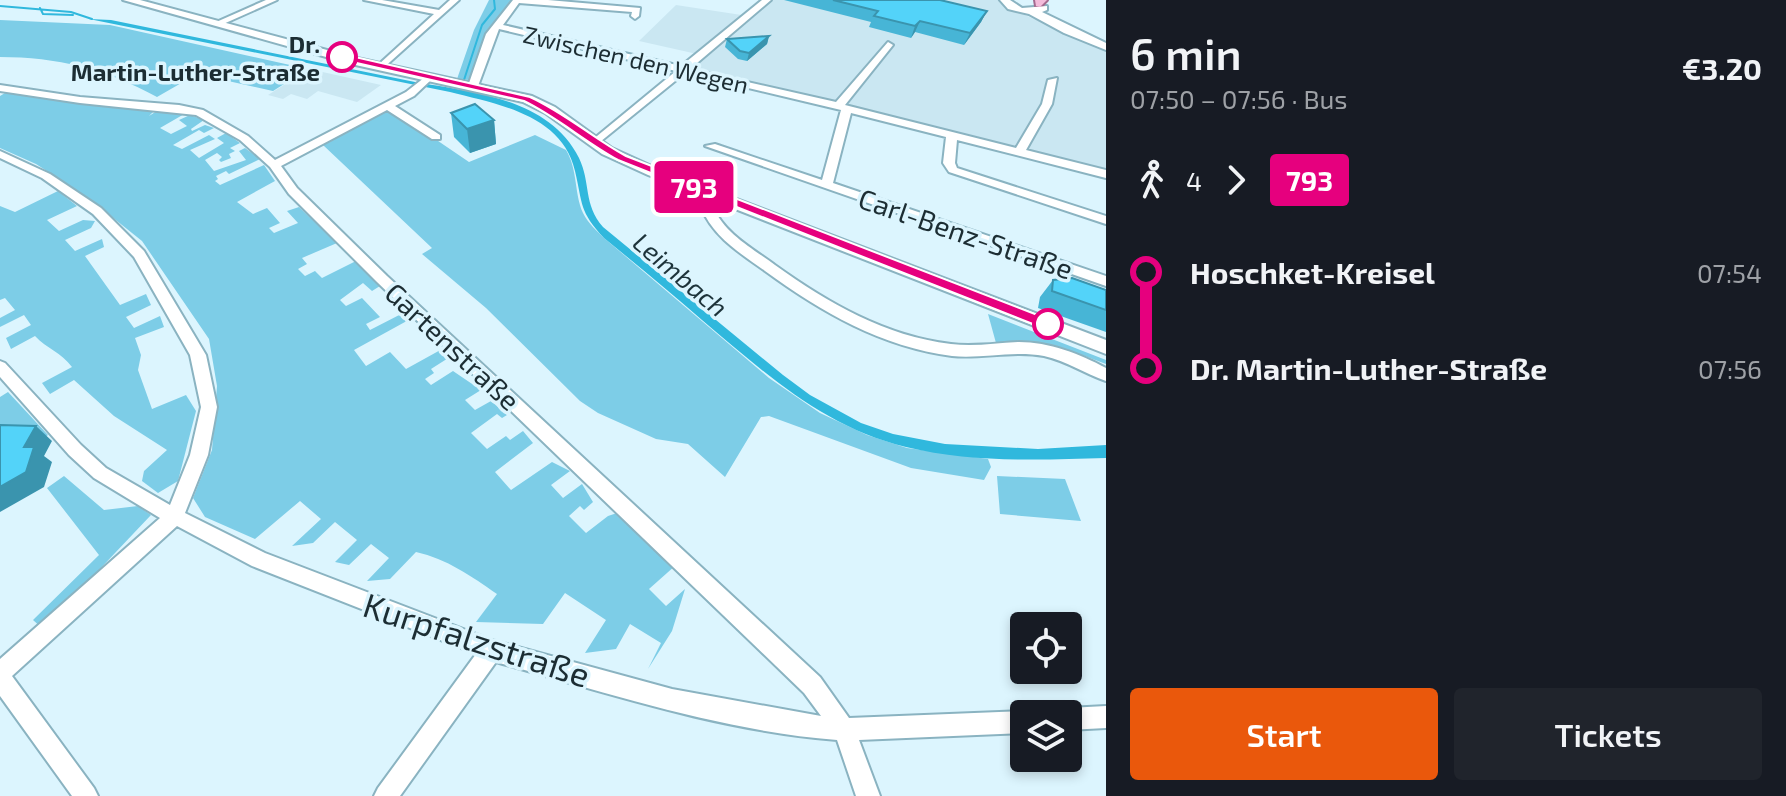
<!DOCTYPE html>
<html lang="en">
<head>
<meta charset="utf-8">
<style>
	:root { --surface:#171b24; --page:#20242c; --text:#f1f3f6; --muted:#9ea1a6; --accent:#ea580c }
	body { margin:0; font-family:"Exo 2",sans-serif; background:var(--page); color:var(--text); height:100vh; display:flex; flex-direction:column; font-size:30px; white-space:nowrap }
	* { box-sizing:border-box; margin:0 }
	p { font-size:26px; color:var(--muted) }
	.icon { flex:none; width:44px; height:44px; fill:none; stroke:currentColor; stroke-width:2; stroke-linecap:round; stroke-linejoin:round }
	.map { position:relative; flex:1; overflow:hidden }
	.panel { display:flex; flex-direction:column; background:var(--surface); width:680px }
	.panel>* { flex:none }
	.badge { padding:0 16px; border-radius:6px; font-size:28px; line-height:52px }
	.tools { position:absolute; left:1010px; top:612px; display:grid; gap:16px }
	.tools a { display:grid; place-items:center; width:72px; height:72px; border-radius:8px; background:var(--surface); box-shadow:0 4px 12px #0003; font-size:40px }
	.map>.badge { position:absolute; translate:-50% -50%; box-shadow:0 0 0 4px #fff }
	.legs { display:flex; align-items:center; gap:12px; height:88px; padding:0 24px; font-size:26px }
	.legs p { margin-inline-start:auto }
	.summary { display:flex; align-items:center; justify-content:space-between; height:136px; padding:0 24px }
	h1 { font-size:44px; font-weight:600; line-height:60px }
	.action { display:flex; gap:16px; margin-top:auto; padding:16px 24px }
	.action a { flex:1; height:92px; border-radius:8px; background:var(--accent); color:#fff; font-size:32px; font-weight:600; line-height:92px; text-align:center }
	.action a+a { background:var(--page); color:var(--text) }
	ul { padding:0 24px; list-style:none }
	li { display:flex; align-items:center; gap:28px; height:96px; font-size:30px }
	li i { display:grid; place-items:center; width:12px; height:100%; margin:0 10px; background:currentColor }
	li i::after { content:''; width:20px; height:20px; margin:-10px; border:6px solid; border-radius:50%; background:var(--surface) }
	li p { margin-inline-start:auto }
	li:first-child i { background:linear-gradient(#0000 50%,currentColor 0) }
	li:last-child i { background:linear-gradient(currentColor 50%,#0000 0) }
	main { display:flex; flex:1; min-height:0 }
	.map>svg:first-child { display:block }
</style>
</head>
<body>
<main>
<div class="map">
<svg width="1106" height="796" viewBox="0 0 1106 796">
	<rect width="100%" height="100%" fill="#dcf5fe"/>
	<path fill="#cae7f2" d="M767 0H1002L1006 7 1106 50V179L978 139 685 72 697 54 639 41 676 5 748 16Z
		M309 69 381 85 357 102 318 91 307 99 291 94 283 99 268 95Z"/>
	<path fill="#7dcde7" d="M489 0H517L496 26 488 29 469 80 457 79 474 30Z
		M0 20 110 25 308 69 273 91 197 74 157 97C106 69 57 57 0 57Z
		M5 93 77 103 157 108 149 116 160 109 186 113 160 128 171 134 187 126 179 120 190 115 204 120 191 129 192 131 205 125 214 128 204 133 199 130 173 145 182 149 209 135 215 139 190 150 199 158 224 143 217 138 226 133 240 143 230 148 235 151 229 154 231 158 221 162 219 160 222 157 217 153 205 160 214 171 246 160 239 151 245 148 260 159 229 174 226 171 216 176 218 179 215 181 220 185 264 165 275 181 237 202 253 214 267 208 280 223 269 228 274 233 298 223 287 211 299 207 337 243 302 258 307 264 298 269 305 276 315 271 322 278 356 261 380 286 372 291 363 283 340 300 346 306 362 298 380 317 366 324 370 330 407 311 414 317 354 350 366 366 390 352 406 369 444 348 453 355 431 369 434 373 425 379 431 385 453 371 481 390 465 400 475 410 491 401 507 415 502 418 497 414 471 433 487 449 506 436 510 440 523 431 533 443 495 472 511 490 552 462 570 471 551 485 563 498 582 484 593 502 584 510 580 506 569 516 586 533 608 516 617 513 676 565 649 589 666 606 685 589 672 631 648 669 661 643 630 624 616 649 585 653 606 620 565 593 543 624 476 622 497 594C471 576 447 559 416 552L390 579 367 581 389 558 371 544 349 565 335 562 357 540 335 522 313 543 292 546 321 519 300 501 255 539 205 517 193 498 212 450 217 386 209 339 142 241 87 197 36 164 0 148V96Z
		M391 109 469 162 535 135 566 150C578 170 574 193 583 213 588 223 597 231 604 238L769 378 820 413 867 435 907 448 988 459 991 467 984 480 911 468 769 416 761 417 725 477 688 444 656 439 598 413 580 401 486 308 422 254 432 248 323 145Z
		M58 191 77 206 47 220 59 231 83 220 95 221 91 228 65 240 75 251 102 239 104 247 85 256 120 305 146 294 151 305 126 317 134 328 160 316 164 327 135 338 141 355 138 370 152 409 186 395 196 411 178 481 158 493 142 481 144 471 167 450 114 416 74 380 50 394 42 383 72 367C61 352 47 349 35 336L11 349 6 338 31 325 24 315 0 327V318L15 310 5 298 0 300V206L15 212Z
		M988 314 1106 360V364C1069 350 1036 338 996 343Z
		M8 392 48 435 40 441 0 440V397Z
		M64 476 104 510 138 506 151 515 43 629 33 620 99 555 47 488Z
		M997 476 1065 479 1081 521 1000 514Z"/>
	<path fill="#30b8dd" d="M89 19 111 20 415 82C472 92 549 98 579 158 591 183 583 204 603 227L783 375 810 395 861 423 893 434 945 444 1038 449 1106 445V458C1039 460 972 463 906 447 823 427 765 373 702 320 670 292 637 265 604 238 579 211 583 205 575 171 562 114 496 104 450 92Z"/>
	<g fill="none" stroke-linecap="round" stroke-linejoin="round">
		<path stroke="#30b8dd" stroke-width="2" d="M0 6 71 12 92 19
			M40 8 43 14 73 15
			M462 86 482 25 495 9 494 0"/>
		<g stroke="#8ab3c1" stroke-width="4">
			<path id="minor" d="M266 0H277L221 25 214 23Z
				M364 0H382L439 10 450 0H459L381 70 376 67 378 65 434 14Z
				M513 0H548L640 8 639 16 635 19 631 16 632 12 519 3 503 25 681 66 762 0H771L690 69 836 102 888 42 893 45 845 105 1016 148 1042 104 1048 80 1057 78 1052 104 1026 150 1106 170V178L957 140 955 163 957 168 1106 216V224L949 172 943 163 946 137 851 113 833 183 1106 276V286L705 146 715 144 822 180 841 110 685 73 595 146 591 145V141L676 71 499 29 478 86 469 88 468 86 486 34Z
				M429 74 434 77 432 79 414 96 395 106 440 135V139H432L387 110 281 166 297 188 387 276 820 677 849 718 1024 711 1031 714H1024V733L859 740 880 796H856L837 740C721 731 607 693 496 662L400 796H374L378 788 476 654 252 566 177 526 12 676 94 788 98 796H72L0 696V659L160 518 94 478 69 455 0 377V361L5 363 81 445 106 468 170 505 190 455 201 407 190 355 134 257 93 214 42 178 0 158V151L50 174 101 208 144 251 206 355 217 407 208 455 185 513 265 553 492 640 672 689 821 716 804 693 377 282 289 194 270 167 240 140 196 115 80 103 0 91V85L80 97 179 105 203 110 248 136 275 160 406 92Z
				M712 190 718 194 713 207C725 234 752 248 775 265 828 303 885 336 951 344 974 347 996 343 1019 342 1049 342 1080 354 1106 368V381C1085 374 1067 361 1044 356 1013 350 983 359 952 356 882 347 821 312 765 271 740 253 713 237 701 207L706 194Z
				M1106 706V728L1068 730V714H1059L1068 708Z"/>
		</g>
		<g stroke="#8ab3c1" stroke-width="4">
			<path id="tertiary" d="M123 0H140L357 58 532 96 555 107 612 148 658 169 1106 340V354L648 175 602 154 545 113 523 102 351 64Z
				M1000 0H1010L1022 8 1047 6V10L1042 12 1106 43V50L1064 33 1029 14 1008 9Z"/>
		</g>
		<g stroke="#a36b8f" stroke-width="4">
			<path id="primary" d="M1035 0H1047L1040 7 1036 6Z"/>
		</g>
		<use href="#minor" fill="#fff" fill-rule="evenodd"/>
		<use href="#tertiary" fill="#fff" fill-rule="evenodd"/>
		<use href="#primary" fill="#f3bbda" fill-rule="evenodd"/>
	</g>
	<path fill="#47b5d6" d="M784 0H940L987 11 981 22 964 45 915 32 911 38 869 27 871 22Z
		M769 36 767 44 747 61 738 59 725 47 727 39Z
		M451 113 494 120 496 144 470 153 454 137Z
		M1053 280 1106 290V332L1038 308 1040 297Z"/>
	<path fill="#3a94ae" d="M987 11 981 22 964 45 970 33Z
		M920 21 915 32 911 38 915 26Z
		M769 36 767 44 747 61 749 53Z
		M494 120 496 144 470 153 467 129Z
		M36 426 52 441 44 456 52 462 44 487 0 512V487Z"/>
	<path fill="#53d3f9" stroke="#3a94ae" stroke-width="2" d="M833 0H940L987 11 970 33 920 21 915 26 874 16 878 11Z
		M769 36 749 53 740 51 727 39Z
		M475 104 494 120 467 129 451 113Z
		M1072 278 1106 290V310L1052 291 1053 280Z
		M0 425 36 426 24 447H34L26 472 0 487Z"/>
	<path fill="#e6007e" stroke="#fff" stroke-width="2" d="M342 54 530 97C565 113 593 138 626 156L1053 321 1055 324 1053 328H1043L618 160C585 142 557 117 524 101L339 59Z"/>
	<g fill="#fff" stroke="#e6007e" stroke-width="4">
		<circle cx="342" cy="57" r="14"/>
		<circle cx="1048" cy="324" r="14"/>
	</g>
	<g text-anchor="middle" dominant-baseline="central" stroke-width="7" stroke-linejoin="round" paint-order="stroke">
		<g font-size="24" font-weight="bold" fill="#1c2d33" stroke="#dcf5fe" text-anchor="end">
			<text x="320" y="43">Dr.<tspan x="320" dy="28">Martin-Luther-Straße</tspan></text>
		</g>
		<g font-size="24" fill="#1c2d33" stroke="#dcf5fe">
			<text transform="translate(636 59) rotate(13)">Zwischen den Wegen</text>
		</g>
		<g font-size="26" font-style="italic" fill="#1d333a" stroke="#dcf5fe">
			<text transform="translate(681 274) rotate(40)">Leimbach</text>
		</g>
		<g font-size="28" fill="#1c2d33" stroke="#dcf5fe">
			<text transform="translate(966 233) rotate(19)">Carl-Benz-Straße</text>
			<text transform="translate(453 346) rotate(43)">Gartenstraße</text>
		</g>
		<g font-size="34" fill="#1c2d33" stroke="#dcf5fe">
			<text transform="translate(477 639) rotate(18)">Kurpfalzstraße</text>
		</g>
	</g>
</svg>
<div class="tools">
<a><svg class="icon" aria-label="locate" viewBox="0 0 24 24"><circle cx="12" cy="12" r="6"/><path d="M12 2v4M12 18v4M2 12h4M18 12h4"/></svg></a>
<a><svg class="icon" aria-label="layers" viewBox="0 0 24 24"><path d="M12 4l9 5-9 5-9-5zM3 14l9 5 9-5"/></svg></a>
</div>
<b class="badge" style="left:694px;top:187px;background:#e6007e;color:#fff">793</b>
</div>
<section class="panel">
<div class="summary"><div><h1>6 min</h1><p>07:50 – 07:56 · Bus</p></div><b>€3.20</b></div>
<div class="legs"><svg class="icon" aria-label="walk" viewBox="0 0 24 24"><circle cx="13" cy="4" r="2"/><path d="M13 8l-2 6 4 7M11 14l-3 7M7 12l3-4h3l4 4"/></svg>4<svg class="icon" aria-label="forward" viewBox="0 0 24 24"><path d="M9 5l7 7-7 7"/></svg><b class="badge" style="background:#e6007e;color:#fff">793</b></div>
<ul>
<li><i style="color:#e6007e"></i><b>Hoschket-Kreisel</b><p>07:54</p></li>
<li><i style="color:#e6007e"></i><b>Dr. Martin-Luther-Straße</b><p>07:56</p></li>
</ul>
<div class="action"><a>Start</a><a>Tickets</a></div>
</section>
</main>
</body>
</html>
